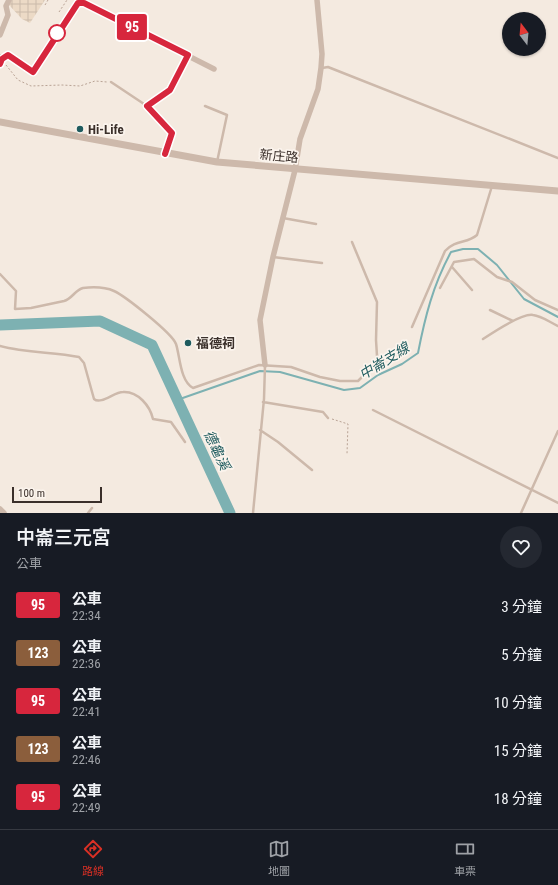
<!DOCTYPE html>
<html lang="zh-TW">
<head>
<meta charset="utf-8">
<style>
	:root { --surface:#171b24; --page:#242831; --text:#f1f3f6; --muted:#9ea1a6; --line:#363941; --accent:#d93025 }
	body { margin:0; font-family:"Roboto Condensed","Noto Sans TC",sans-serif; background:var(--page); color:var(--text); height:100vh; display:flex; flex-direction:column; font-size:15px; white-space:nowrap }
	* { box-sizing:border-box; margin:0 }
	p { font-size:13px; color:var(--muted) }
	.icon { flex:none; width:22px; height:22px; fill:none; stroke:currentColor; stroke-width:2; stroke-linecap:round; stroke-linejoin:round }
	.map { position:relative; height:513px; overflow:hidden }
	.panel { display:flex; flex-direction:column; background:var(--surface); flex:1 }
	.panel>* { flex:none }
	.badge { padding:0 8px; border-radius:3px; font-size:14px; line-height:26px }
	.needle { width:26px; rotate:344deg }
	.tools { position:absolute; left:502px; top:12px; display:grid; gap:8px }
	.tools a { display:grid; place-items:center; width:44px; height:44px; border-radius:50%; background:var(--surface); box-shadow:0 1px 3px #0004; font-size:20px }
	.scale { position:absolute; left:12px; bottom:10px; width:90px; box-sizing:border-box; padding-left:4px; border:2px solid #3a2f2a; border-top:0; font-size:11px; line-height:14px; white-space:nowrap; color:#3a2f2a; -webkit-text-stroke:3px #fbf4ed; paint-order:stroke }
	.map>.badge { position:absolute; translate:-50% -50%; box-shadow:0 0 0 2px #fff }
	.round { display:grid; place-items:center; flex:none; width:42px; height:42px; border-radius:21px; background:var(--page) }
	.overview { display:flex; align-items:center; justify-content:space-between; height:68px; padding:0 16px }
	h1 { font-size:19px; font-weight:600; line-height:30px }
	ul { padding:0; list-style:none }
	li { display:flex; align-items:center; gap:12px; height:48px; padding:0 16px }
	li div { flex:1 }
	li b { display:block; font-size:15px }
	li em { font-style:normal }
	li .badge { min-width:44px; font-weight:700; text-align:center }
	.menu { display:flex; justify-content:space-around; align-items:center; height:56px; border-top:1px solid var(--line); background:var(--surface); font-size:11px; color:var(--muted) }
	.menu a { display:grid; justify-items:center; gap:2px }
	.menu .active { color:var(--accent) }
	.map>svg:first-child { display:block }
</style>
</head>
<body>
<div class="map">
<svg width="558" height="513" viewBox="0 0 558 513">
	<defs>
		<pattern id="plaza-grid" width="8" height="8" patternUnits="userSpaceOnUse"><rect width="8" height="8" fill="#ecdac6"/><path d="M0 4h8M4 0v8" fill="none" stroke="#cbbbaa"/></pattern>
	</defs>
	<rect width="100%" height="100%" fill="#f4eae0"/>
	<path fill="url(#plaza-grid)" d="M11 0H45L30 23 22 19 9 5Z"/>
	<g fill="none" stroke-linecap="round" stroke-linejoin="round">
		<path stroke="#7db1b2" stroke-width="2" d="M177 400 260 371 280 372 344 390 360 388 378 375 402 364 418 353C425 317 433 285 451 252L463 249H478L497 265 524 299 558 317"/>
		<path stroke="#7db1b2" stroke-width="11" d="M0 325 100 321 152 345 230 513"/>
		<path stroke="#b9a395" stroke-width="1" stroke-dasharray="2 2" stroke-linecap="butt" d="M45 5 48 0
			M59 12 67 0
			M6 65 18 80 31 86 62 85 80 86 95 81 107 82
			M332 419 348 424 347 454"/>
		<path stroke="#cdb9ab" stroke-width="2.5" d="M3 58 8 55 33 72 68 16
			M322 68 328 67 558 158
			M111 82 147 106
			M205 106 227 115 217 162
			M283 218 316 224
			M273 257 322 263
			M452 267 472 290
			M0 274 16 291 15 309 31 308 64 301C72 299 75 290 83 288 92 287 105 287 114 291 125 296 172 333 176 344 180 356 180 381 193 388L259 365 291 367 320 377 340 381H358L364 375 376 361 377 356 376 340 377 302 352 242
			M440 288 454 262 474 259 497 277 512 282 535 300 558 310
			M490 310 513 321
			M412 327 445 251C456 239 467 244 477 235L492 186
			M483 339C492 333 522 313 533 315 542 316 549 322 558 326
			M0 346C26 353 52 352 79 357L84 363 94 399C101 405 114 392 123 392 138 391 150 406 153 419L171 422 185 442
			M263 402 323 412 328 418
			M373 410 558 503
			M260 430 278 442 312 470
			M88 513 92 508
			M253 513 264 399 265 365
			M521 513 558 431"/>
		<path stroke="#cdb9ab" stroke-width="5.5" d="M68 16 78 3H84L214 69
			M0 35 8 15 6 6 9 0
			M0 57 2 59 0 64
			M165 154 172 133 147 106 170 90 188 55
			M265 365 260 320 273 257 295 170 300 139 318 89 321 68 322 54 317 0
			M0 509 4 513"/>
		<path stroke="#cdb9ab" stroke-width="7" d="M0 122 217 162 558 191"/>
	</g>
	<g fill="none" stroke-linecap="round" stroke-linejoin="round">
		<g stroke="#fff" stroke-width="9">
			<path id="line" d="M0 64 2 59 8 55 33 72 78 3H84L188 55 170 90 147 106 172 133 165 154"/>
		</g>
		<use href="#line" stroke="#d7263d" stroke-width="6"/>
	</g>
	<circle fill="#fff" stroke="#d7263d" stroke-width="2" cx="57" cy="33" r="8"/>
	<g fill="#1e5b5e" stroke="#fbf4ed" stroke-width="1.5">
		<circle cx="80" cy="129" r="4"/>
		<circle cx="188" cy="343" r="4"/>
	</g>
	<g text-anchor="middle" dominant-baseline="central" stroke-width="3.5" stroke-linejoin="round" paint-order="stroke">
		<g font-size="13" font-weight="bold" fill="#3a2f2a" stroke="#fbf4ed" text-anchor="start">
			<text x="88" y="129">Hi-Life</text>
			<text x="196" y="343">福德祠</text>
		</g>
		<g font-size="13" fill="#3a2f2a" stroke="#fbf4ed">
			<text transform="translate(279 156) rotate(5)">新庄路</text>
		</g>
		<g font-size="14" font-style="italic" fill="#1e5b5e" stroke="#fbf4ed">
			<text transform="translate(384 361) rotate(-32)">中崙支線</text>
			<text transform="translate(217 450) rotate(65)">德龜溪</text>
		</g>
	</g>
</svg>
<div class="tools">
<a><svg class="needle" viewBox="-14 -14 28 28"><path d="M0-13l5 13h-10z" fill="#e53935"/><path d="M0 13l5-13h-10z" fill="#9ea1a6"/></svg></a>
</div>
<div class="scale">100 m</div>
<b class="badge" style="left:132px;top:27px;background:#d7263d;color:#fff">95</b>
</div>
<section class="panel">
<div class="overview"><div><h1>中崙三元宮</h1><p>公車</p></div><a class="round"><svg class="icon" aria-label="heart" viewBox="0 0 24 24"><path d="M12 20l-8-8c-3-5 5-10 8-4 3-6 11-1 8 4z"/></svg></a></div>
<ul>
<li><span class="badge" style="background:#d7263d;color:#fff">95</span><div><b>公車</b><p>22:34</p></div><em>3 分鐘</em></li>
<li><span class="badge" style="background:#8b5e3c;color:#fff">123</span><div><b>公車</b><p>22:36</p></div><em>5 分鐘</em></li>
<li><span class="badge" style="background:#d7263d;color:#fff">95</span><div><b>公車</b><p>22:41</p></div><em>10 分鐘</em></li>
<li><span class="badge" style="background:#8b5e3c;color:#fff">123</span><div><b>公車</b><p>22:46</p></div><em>15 分鐘</em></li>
<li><span class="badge" style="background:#d7263d;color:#fff">95</span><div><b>公車</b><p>22:49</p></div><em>18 分鐘</em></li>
</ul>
</section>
<nav class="menu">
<a class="active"><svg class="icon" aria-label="directions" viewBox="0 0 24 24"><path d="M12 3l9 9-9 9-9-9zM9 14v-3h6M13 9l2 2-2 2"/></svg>路線</a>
<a><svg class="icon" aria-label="map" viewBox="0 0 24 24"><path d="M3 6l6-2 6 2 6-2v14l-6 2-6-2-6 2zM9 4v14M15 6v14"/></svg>地圖</a>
<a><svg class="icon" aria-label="tickets" viewBox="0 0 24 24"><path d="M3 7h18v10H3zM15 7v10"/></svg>車票</a>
</nav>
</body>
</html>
